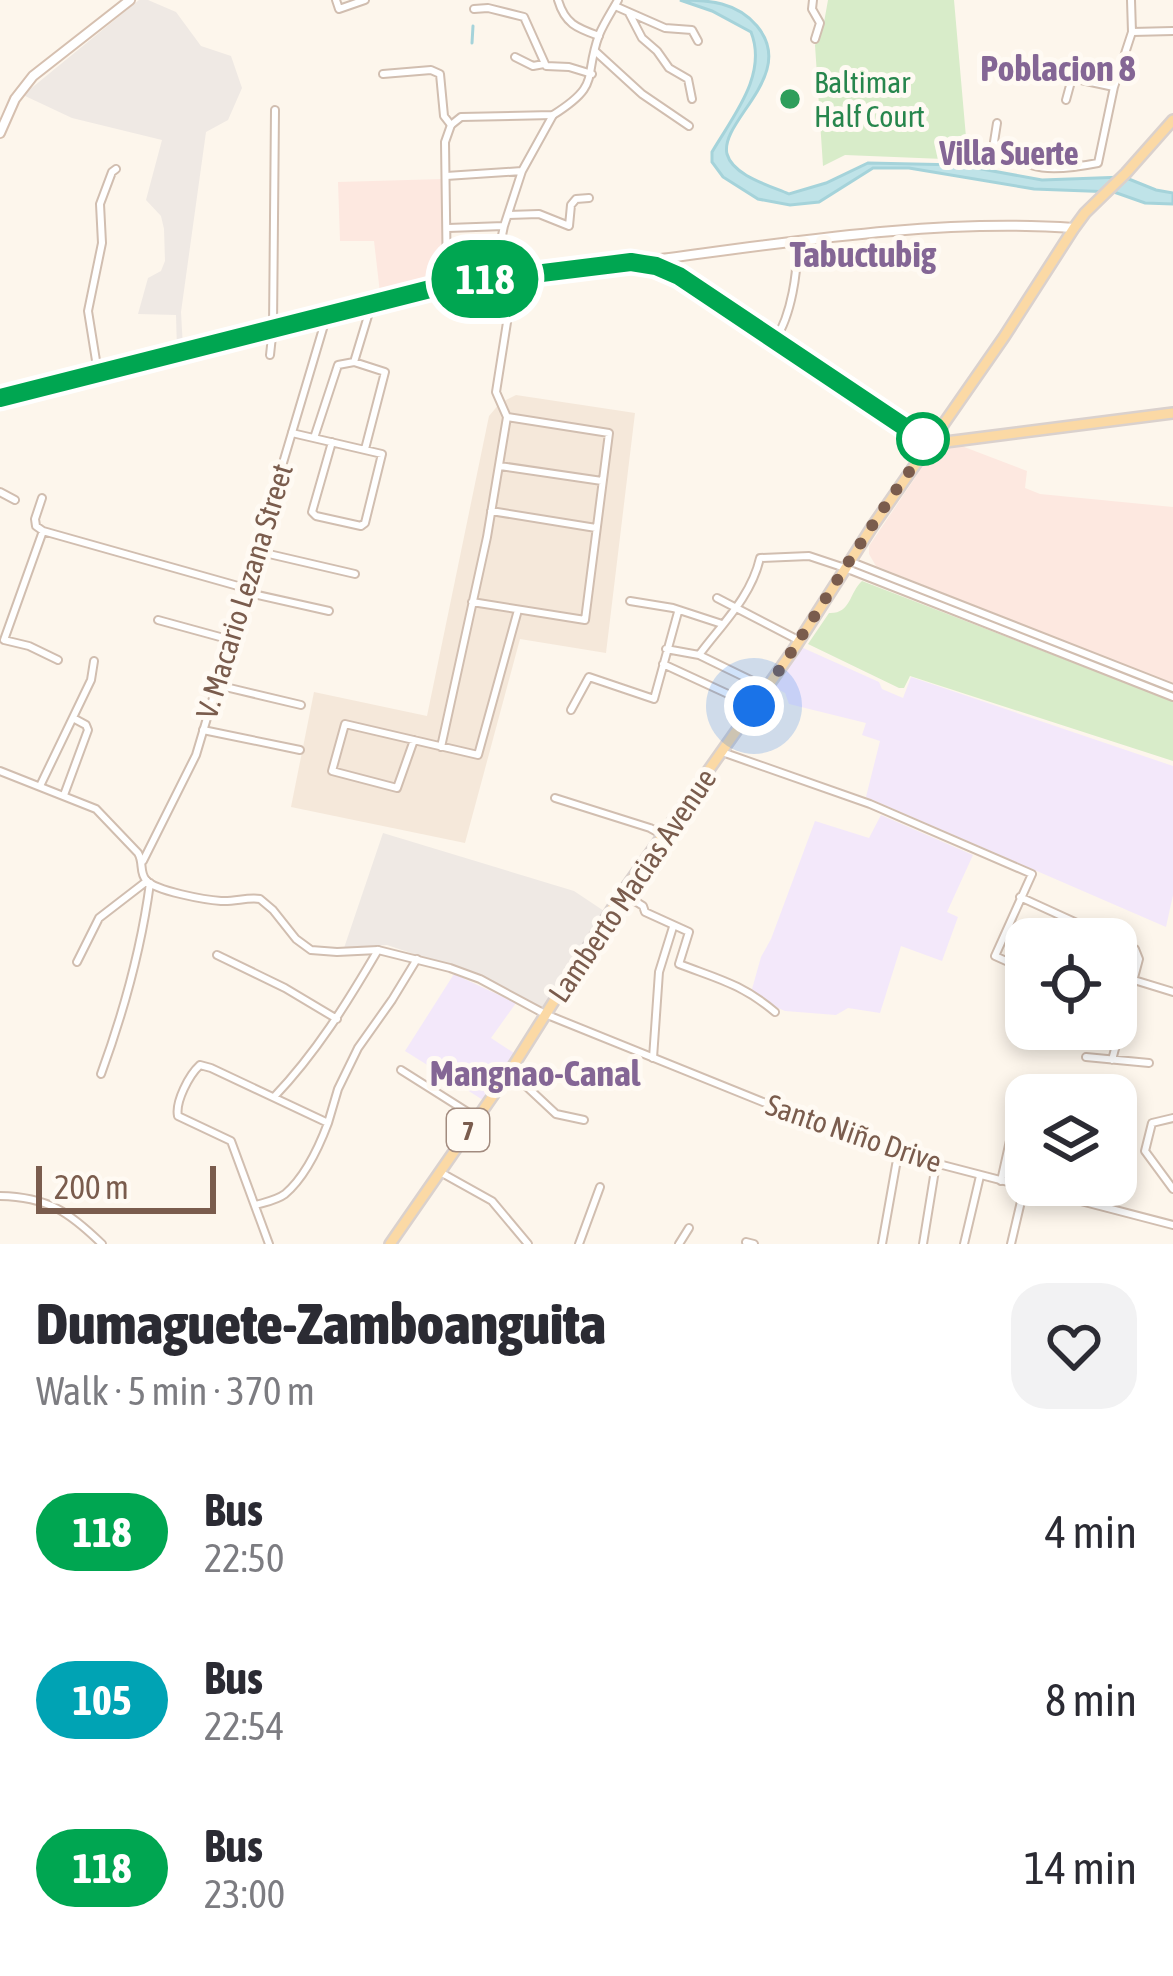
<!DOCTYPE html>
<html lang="en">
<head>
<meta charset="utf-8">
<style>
	:root { --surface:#fff; --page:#f2f2f3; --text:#2b2b33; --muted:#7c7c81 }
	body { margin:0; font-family:"Asap Condensed",sans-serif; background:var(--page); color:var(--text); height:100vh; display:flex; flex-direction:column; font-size:45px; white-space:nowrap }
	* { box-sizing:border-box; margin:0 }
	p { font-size:39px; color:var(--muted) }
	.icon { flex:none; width:66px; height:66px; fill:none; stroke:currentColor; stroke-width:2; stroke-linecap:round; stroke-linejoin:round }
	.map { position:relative; height:1244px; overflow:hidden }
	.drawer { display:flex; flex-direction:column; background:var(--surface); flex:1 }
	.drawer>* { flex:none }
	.badge { padding:0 24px; border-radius:39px; font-size:42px; line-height:78px }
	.tools { position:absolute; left:1005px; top:918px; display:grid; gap:24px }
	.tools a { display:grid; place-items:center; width:132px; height:132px; border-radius:24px; background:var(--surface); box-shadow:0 6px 18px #0003; font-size:60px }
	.scale { position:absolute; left:36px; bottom:30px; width:180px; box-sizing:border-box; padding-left:12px; border:6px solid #7a5c4d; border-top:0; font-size:33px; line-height:42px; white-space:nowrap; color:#7a5c4d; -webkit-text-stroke:9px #fffaf3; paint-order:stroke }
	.you { position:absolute; width:60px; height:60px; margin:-30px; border:9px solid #fff; border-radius:50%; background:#1a73e8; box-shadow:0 0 0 18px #1a73e833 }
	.map>.badge { position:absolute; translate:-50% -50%; box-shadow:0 0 0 6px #fff }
	.round { display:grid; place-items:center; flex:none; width:126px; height:126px; border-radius:36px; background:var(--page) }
	.summary { display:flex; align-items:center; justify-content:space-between; height:204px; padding:0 36px }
	h1 { font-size:57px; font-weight:800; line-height:90px }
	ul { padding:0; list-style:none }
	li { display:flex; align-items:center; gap:36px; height:168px; padding:0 36px }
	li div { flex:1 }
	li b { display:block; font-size:45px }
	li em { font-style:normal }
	li .badge { min-width:132px; font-weight:700; text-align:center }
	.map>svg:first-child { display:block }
</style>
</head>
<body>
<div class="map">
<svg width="1173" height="1244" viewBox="0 0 1173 1244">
	<rect width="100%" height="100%" fill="#fdf6ec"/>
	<path fill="#f5e8da" d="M516 395 635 413 606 653 520 639 465 843 291 807 314 692 427 716 489 416 500 403Z"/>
	<path fill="#fde8e0" d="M443 179 445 281 380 293 374 241H340L338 182Z
		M959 445 1027 471 1025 488 1040 494 1173 507V686L876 566 869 554V546L927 460 936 452Z"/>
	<path fill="#efe9e4" d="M139 0H148L176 12 201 46 231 56 242 88 228 120 206 132 181 312 183 348 177 351 176 315 138 314 148 278 161 271 165 261 164 229 161 216 146 200 162 140 72 118 23 95Z
		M383 833 574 891 607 913 543 1009 474 974 387 945 344 948Z"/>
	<path fill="#f3e8fa" d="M801 647 879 682 882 689 903 698 911 677 1173 766V895L1166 927 866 797 880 741 862 735 866 723 789 704 785 693 774 687Z
		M881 815 973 855 947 912 958 917 942 961 901 946 880 1013 848 1008 836 1015 785 1011 769 1004 752 989 761 957 771 939 815 821 869 838Z
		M454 974 516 1003 491 1038 514 1053 483 1100 405 1051Z"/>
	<path fill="#d8ecc9" d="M828 0H954L968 160 845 155 823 166 815 45 823 28Z
		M862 581 1173 701V761L910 676 904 688H899L808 644 829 613C851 614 849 593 862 581Z"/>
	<path fill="#bfe3e8" stroke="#a5d3da" stroke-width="3" d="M680 0C709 0 737 2 757 26 798 75 719 121 727 154 733 176 771 186 789 194L826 183 868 163 960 165 1042 180 1124 177 1156 190 1173 193V204L1145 203 1114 192 1034 189 909 168H873L819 202 790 205 758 199 723 177 712 162V152C733 116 768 75 751 32L712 11Z"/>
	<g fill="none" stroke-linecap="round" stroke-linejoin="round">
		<path stroke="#a5d3da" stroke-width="3" d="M472 43 473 26"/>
		<g stroke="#d1beb0" stroke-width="10">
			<path id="minor" d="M336 0 339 9 365 0
				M558 0C565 24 577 28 599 36
				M813 0 812 9 820 23 815 39
				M615 6 665 28 692 30 698 41
				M474 9 488 8 524 17 546 66 569 67 592 74
				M629 13 642 38 657 51 669 68 688 79 692 99
				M595 51 642 94 689 126
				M515 57 533 66 544 64
				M383 74 431 70 440 74 444 116 451 125
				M1066 100 1072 78 1114 87
				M997 123 994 142C1025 174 1057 171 1098 163L1114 87 1132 32
				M446 176 522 171
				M508 215 539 214 569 226 571 205 576 199 589 198
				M448 228 504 226
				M506 276 508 316 496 392 507 417
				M493 278 504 226 522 171 553 115
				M775 340C791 316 799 270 796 241
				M270 355 273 327 275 110
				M98 373 88 311 102 243 100 204 112 172 116 169
				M292 433 382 454 365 523 361 526 316 516 312 512 332 442
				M314 438 338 365 354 362
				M365 449 385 372 354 362 371 306
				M500 466 602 481
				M0 492 15 500
				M42 498 35 519 36 526 43 531 245 588
				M491 511 596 528
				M43 531 4 640 29 646 58 660
				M256 551 355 574
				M244 592 329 611
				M717 598 800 641
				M630 601 673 608 722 624
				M158 620 231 640
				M666 649 699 655 767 688
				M699 655C722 624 751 597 760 558L809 556 845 568
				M663 664 754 706
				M217 685 301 705
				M571 710 589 677 654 699 678 612
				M203 730 300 750
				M414 740 397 788 332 771 345 724 478 755 518 610
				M441 747 487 537 507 417 609 433 585 620 472 602
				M722 752 870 804 1032 874 995 956 1026 970
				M40 786 91 680 94 661
				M64 795 88 730 86 725 73 718
				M555 798 650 828 663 835
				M622 893 643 906 645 912 689 932 679 964C718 979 742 984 775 1012
				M1020 897 1112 939
				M217 955 285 988 337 1019
				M77 962 99 918 147 881
				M1134 980 1173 992
				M1086 1057 1149 1063
				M653 1058 659 972 673 927
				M1112 1060 1139 959 1135 949 1116 941
				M401 1070 477 1118
				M510 1071 556 1114 584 1120
				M101 1074C124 1011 141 951 150 883
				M1066 1095V1094
				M274 1097C316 1053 347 1003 378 950
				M1173 1118 1152 1123 1145 1151 1173 1189
				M1001 1181 1021 1091
				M0 1196C48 1197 69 1212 102 1244
				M256 1205C266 1202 277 1200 285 1194 305 1177 319 1147 328 1123
				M746 1242 754 1244
				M269 1244 231 1141 178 1116C175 1102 189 1075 200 1065L211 1068 328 1123 338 1089 358 1048 392 1000 417 959
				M579 1244 600 1187
				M679 1244 689 1228
				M882 1244 898 1154
				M923 1244 936 1164
				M964 1244 980 1176
				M1011 1244 1026 1180"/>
		</g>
		<g stroke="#d1beb0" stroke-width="10">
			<path id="tertiary" d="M1131 0 1132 32 1173 31
				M447 285 445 142 451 125 461 117 553 115C602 84 583 79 599 35 604 23 612 11 618 0
				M849 561 1173 688
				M845 568 1173 697
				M0 771 96 809 138 853C144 863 139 872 146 880 155 891 206 900 221 901 235 902 247 897 260 899L273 910 296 939 311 950 337 952 378 950 450 968 480 979 545 1014 877 1148 1173 1225
				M143 861 196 755 327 315
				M440 1172 492 1201 528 1244"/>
		</g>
		<g stroke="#d6c0b0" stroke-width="12">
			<path id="secondary" d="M0 133 15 99 33 76 130 0
				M645 261C784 243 934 218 1074 228
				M0 398 447 285 631 263 656 266 679 276 930 444"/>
		</g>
		<g stroke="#dad1cd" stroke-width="14">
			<path id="primary" d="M930 444 1173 413
				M390 1244 510 1071 622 893 794 649 872 527 1004 337 1074 228 1085 213 1126 173 1173 120"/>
		</g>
		<use href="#minor" stroke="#fff" stroke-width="6"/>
		<use href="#tertiary" stroke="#fff" stroke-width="6"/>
		<use href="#secondary" stroke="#fff" stroke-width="8"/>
		<use href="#primary" stroke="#fbd9a5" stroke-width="9"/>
	</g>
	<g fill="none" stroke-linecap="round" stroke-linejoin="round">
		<g stroke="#fff" stroke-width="27">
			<path id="line" d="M0 398 446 285 631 262 656 266 679 276 930 444"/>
		</g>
		<use href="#line" stroke="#00a651" stroke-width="18"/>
		<path stroke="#7a5c4d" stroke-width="12" stroke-dasharray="0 21.6" d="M754 706C816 621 865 527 930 444L919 437 923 439"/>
	</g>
	<circle fill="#2e9e5b" stroke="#fffaf3" stroke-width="4.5" cx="790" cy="99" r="12"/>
	<circle fill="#fff" stroke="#00a651" stroke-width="6" cx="923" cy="439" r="24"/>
	<g text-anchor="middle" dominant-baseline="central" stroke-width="10" stroke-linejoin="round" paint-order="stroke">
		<rect fill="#fffaf3" stroke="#a28b7f" stroke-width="3" x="447" y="1109" width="42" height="42" rx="9"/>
		<g font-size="27" font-weight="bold" fill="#7a5c4d">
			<text x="468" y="1130">7</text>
		</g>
		<g font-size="30" fill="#27864d" stroke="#fffaf3" text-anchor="start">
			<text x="814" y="82">Baltimar<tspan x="814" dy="34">Half Court</tspan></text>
		</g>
		<g font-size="30" fill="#7a5c4d" stroke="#fffaf3">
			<text transform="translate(244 591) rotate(-73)">V. Macario Lezana Street</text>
			<text transform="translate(632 885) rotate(-56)">Lamberto Macias Avenue</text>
			<text transform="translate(854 1133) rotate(19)">Santo Niño Drive</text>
		</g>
		<g font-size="33" font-weight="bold" fill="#846695" stroke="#fffaf3">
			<text x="1009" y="153">Villa Suerte</text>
		</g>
		<g font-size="36" font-weight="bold" fill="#846695" stroke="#fffaf3">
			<text x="1058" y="68">Poblacion 8</text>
			<text x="863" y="254">Tabuctubig</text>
			<text x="535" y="1073">Mangnao-Canal</text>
		</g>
	</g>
</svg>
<div class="tools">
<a><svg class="icon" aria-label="locate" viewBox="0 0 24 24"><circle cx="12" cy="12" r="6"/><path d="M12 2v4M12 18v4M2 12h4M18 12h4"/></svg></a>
<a><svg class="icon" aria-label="layers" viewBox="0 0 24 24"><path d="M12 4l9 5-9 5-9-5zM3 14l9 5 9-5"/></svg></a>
</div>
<div class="scale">200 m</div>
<div class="you" style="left:754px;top:706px"></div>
<b class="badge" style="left:485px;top:279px;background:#00a651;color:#fff">118</b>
</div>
<section class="drawer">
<div class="summary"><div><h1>Dumaguete-Zamboanguita</h1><p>Walk · 5 min · 370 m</p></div><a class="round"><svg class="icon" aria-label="heart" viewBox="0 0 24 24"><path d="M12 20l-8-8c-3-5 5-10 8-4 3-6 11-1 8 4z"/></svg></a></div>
<ul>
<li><span class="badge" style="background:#00a651;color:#fff">118</span><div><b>Bus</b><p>22:50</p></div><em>4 min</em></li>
<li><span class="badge" style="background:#00a3b4;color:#fff">105</span><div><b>Bus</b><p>22:54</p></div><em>8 min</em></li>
<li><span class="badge" style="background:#00a651;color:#fff">118</span><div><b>Bus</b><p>23:00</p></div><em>14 min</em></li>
</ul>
</section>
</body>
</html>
